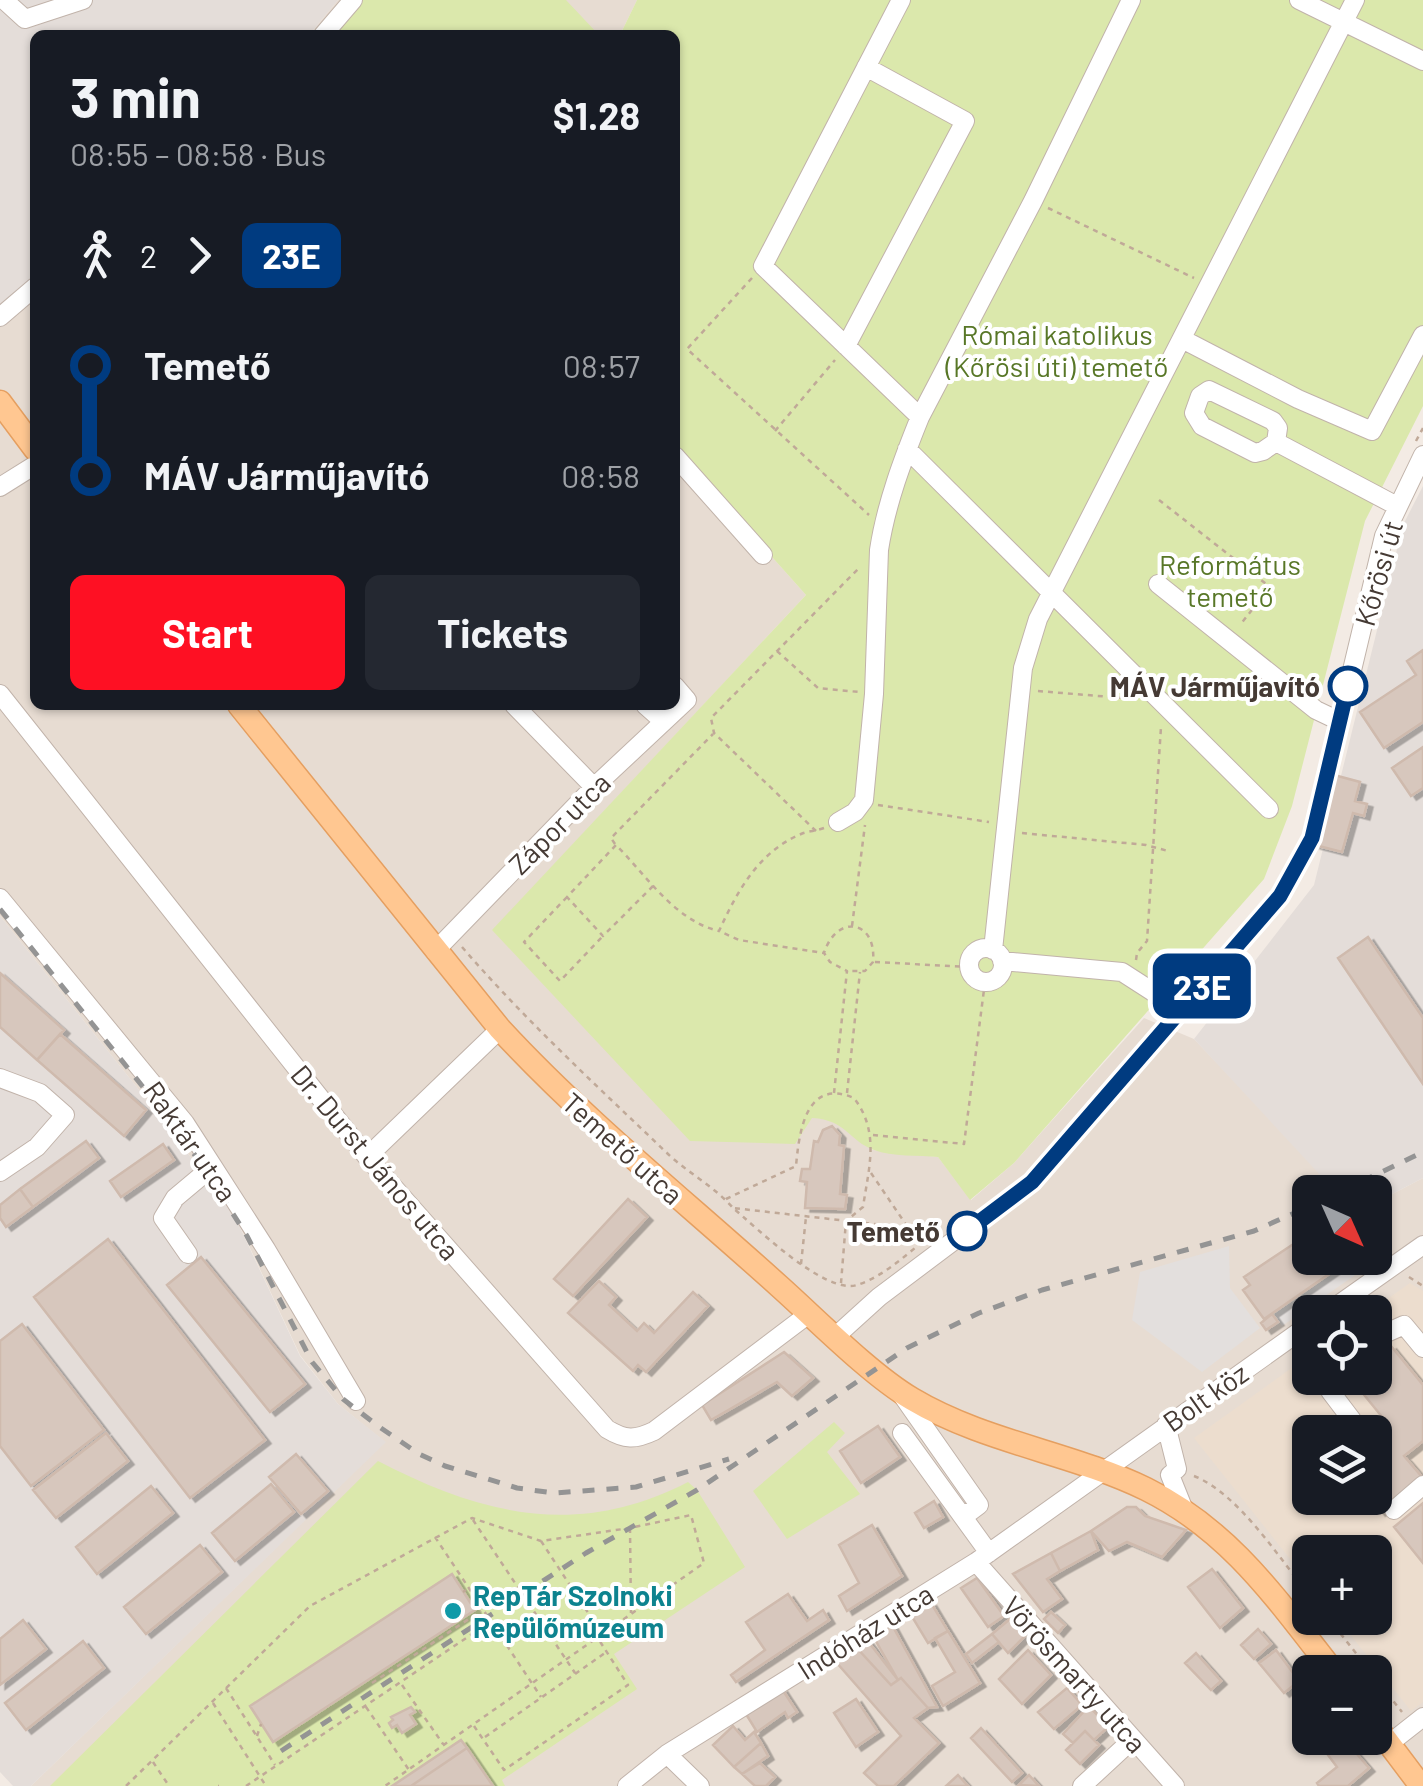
<!DOCTYPE html>
<html lang="en">
<head>
<meta charset="utf-8">
<style>
	:root { --surface:#171b24; --page:#242831; --text:#f1f3f6; --muted:#9ea1a6; --accent:#fe1023 }
	body { margin:0; font-family:Barlow,sans-serif; background:var(--page); color:var(--text); height:100vh; display:flex; flex-direction:column; font-size:38px; white-space:nowrap }
	* { box-sizing:border-box; margin:0 }
	p { font-size:32px; color:var(--muted) }
	.icon { flex:none; width:55px; height:55px; fill:none; stroke:currentColor; stroke-width:2; stroke-linecap:round; stroke-linejoin:round }
	.map { position:relative; flex:1; overflow:hidden }
	.panel { position:absolute; left:30px; top:30px; width:650px; height:680px; display:flex; flex-direction:column; background:var(--surface); border-radius:15px; box-shadow:0 2px 8px #0004 }
	.panel>* { flex:none }
	.badge { padding:0 20px; border-radius:15px; font-size:35px; line-height:65px }
	.needle { width:65px; rotate:135deg }
	.tools { position:absolute; left:1292px; top:1175px; display:grid; gap:20px }
	.tools a { display:grid; place-items:center; width:100px; height:100px; border-radius:15px; background:var(--surface); box-shadow:0 2px 8px #0004; font-size:50px }
	.map>.badge { position:absolute; translate:-50% -50%; box-shadow:0 0 0 5px #fff }
	.legs { display:flex; align-items:center; gap:15px; height:110px; padding:0 40px; font-size:32px }
	.legs p { margin-inline-start:auto }
	.summary { display:flex; align-items:center; justify-content:space-between; height:170px; padding:0 40px }
	h1 { font-size:55px; font-weight:700; line-height:75px }
	.cta { display:flex; gap:20px; margin-top:auto; padding:20px 40px }
	.cta a { flex:1; height:115px; border-radius:15px; background:var(--accent); color:#fff; font-size:40px; font-weight:700; line-height:115px; text-align:center }
	.cta a+a { background:var(--page); color:var(--text) }
	ul { padding:0 40px; list-style:none }
	li { display:flex; align-items:center; gap:35px; height:110px; font-size:38px }
	li i { display:grid; place-items:center; width:15px; height:100%; margin:0 12px; background:currentColor }
	li i::after { content:''; width:25px; height:25px; margin:-12px; border:8px solid; border-radius:50%; background:var(--surface) }
	li p { margin-inline-start:auto }
	li:first-child i { background:linear-gradient(#0000 50%,currentColor 0) }
	li:last-child i { background:linear-gradient(currentColor 50%,#0000 0) }
	.map>svg:first-child { display:block }
</style>
</head>
<body>
<div class="map">
<svg width="1423" height="1786" viewBox="0 0 1423 1786">
	<defs>
		<filter id="shadow"><feDropShadow dx="5.5" dy="3.5" stdDeviation="0" flood-color="#0004"/></filter>
	</defs>
	<rect width="100%" height="100%" fill="#f3ebe4"/>
	<path fill="#e7dcd2" fill-rule="evenodd" d="M338 0H637L620 35H309Z
		M35 284V705H675V448L806 595 493 930 798 1138 812 1117 825 1119 843 1126 873 1150 938 1157 971 1200 1014 1163 1144 1018 1194 1039 1340 1192H1310V1258H1375V1203L1423 1178V1786H31L385 1442 338 1404 300 1355 237 1220 167 1125 0 916V315ZM1310 1312H1375V1378H1310ZM1310 1432H1375V1498H1310ZM1310 1552H1375V1618H1310ZM1310 1672H1375V1738H1310Z"/>
	<path fill="#e4ddd9" d="M0 0H338L309 35H35V284L0 315Z
		M1423 486V1178L1375 1203V1192L1335 1191 1194 1039 1314 885 1403 525Z
		M0 916 167 1125 237 1221 300 1356 338 1404 386 1442 31 1786H13L0 1772Z"/>
	<path fill="#ecddce" fill-rule="evenodd" d="M1410 1283 1423 1291V1702L1411 1711 1337 1618H1375V1552H1310V1584L1194 1438 1310 1355V1378H1375V1312H1369ZM1310 1432H1375V1498H1310Z"/>
	<path fill="#dbe8ac" d="M351 0H566L599 35H322Z
		M637 0H1423V406L1365 521 1292 806 1264 879 1014 1163 970 1200 938 1157C919 1155 892 1157 874 1150 849 1141 847 1120 812 1118L795 1144 690 1141 492 930 806 595 675 448V35H620Z
		M834 1422 845 1433 827 1452 860 1494 787 1539 753 1491Z
		M378 1461C482 1515 578 1539 688 1482L697 1490 745 1567 614 1654 637 1689 502 1780 505 1786H50Z"/>
	<path fill="#e3dfdd" d="M1229 1246 1230 1288 1260 1328 1202 1372 1132 1320 1140 1272Z
		M1356 1258H1367L1371 1264 1282 1326 1274 1314Z"/>
	<path fill="#d7c7bd" stroke="#cfbaad" stroke-width="2.5" filter="url(#shadow)" d="M1423 650V722L1384 748 1360 712 1416 675 1407 661Z
		M1423 747V788L1411 796 1392 768Z
		M1334 775 1360 782 1355 801 1367 804 1364 816 1353 813 1342 852 1315 845Z
		M1368 937 1423 1018V1084L1338 958Z
		M0 973 64 1030 37 1060 0 1027Z
		M60 1034 146 1110 124 1136 37 1060Z
		M832 1126 840 1135 839 1145 844 1146 840 1194 847 1195 845 1209 805 1208 807 1182 800 1181 802 1169H810L814 1141 818 1142 823 1130Z
		M86 1141 99 1158 33 1207 20 1189Z
		M163 1144 174 1160 121 1197 110 1181Z
		M20 1189 33 1207 6 1227 0 1218V1205Z
		M628 1199 647 1217 573 1296 554 1279Z
		M1310 1233V1258H1352L1264 1319 1243 1290 1250 1285 1244 1277Z
		M108 1239 265 1440 190 1498 34 1297Z
		M201 1257 305 1384 270 1412 167 1285Z
		M599 1281 616 1297 609 1305 637 1331 644 1323 654 1333 693 1292 708 1306 646 1372 638 1365 633 1371 568 1313Z
		M1272 1314 1278 1322 1266 1330 1261 1323Z
		M22 1324 104 1430 31 1486 0 1446V1341Z
		M1391 1346 1423 1385V1441L1404 1456 1422 1477 1380 1512 1368 1498H1375V1432H1353L1367 1421 1372 1427 1383 1418 1352 1380 1375 1378V1360Z
		M784 1352 813 1378 792 1396 777 1382 711 1420 702 1405Z
		M878 1426 900 1457 861 1483 840 1451Z
		M106 1433 128 1461 56 1518 33 1490Z
		M296 1454 328 1491 301 1514 269 1477Z
		M271 1484 294 1512 235 1561 212 1533Z
		M151 1486 173 1513 97 1574 76 1547Z
		M934 1501 943 1517 924 1528 915 1513Z
		M1423 1503V1563L1394 1527Z
		M1127 1507H1136L1145 1516 1186 1530 1162 1557 1127 1542 1109 1551 1091 1531Z
		M872 1525 902 1576 847 1611 839 1596 859 1583 839 1545Z
		M1091 1531 1098 1550 1060 1571 1051 1553Z
		M200 1545 222 1572 146 1634 124 1607Z
		M1051 1553 1060 1571 1047 1579 1062 1599 1043 1612 1013 1574Z
		M1212 1569 1243 1608 1220 1628 1188 1587Z
		M452 1574 475 1610 273 1742 250 1706Z
		M977 1578 1004 1616 988 1627 961 1588Z
		M788 1594 807 1621 823 1610 829 1620 736 1682 731 1675 765 1650 746 1622Z
		M931 1603 948 1631 928 1643 911 1615Z
		M1051 1612 1065 1625 1058 1633 1044 1619Z
		M1010 1619 1025 1636 1008 1653 992 1634Z
		M23 1620 46 1649 0 1685V1639Z
		M892 1625 937 1707 928 1708 901 1678 898 1680 873 1636Z
		M1258 1629 1271 1644 1254 1659 1241 1645Z
		M948 1631 980 1683 943 1706 932 1686 955 1672 935 1638Z
		M992 1634 999 1642 972 1663 966 1654Z
		M867 1640 898 1680 891 1685 856 1647Z
		M83 1641 104 1668 26 1730 5 1703Z
		M856 1647 891 1685 901 1678 928 1708 914 1718 939 1743 894 1786H878L864 1773 901 1736 836 1662Z
		M1028 1650 1051 1675 1022 1704 999 1679Z
		M1276 1650 1299 1681 1284 1693 1259 1663Z
		M1196 1653 1221 1681 1211 1690 1185 1663Z
		M1067 1688 1082 1705 1054 1729 1038 1712Z
		M782 1689 797 1712 788 1718 785 1712 757 1732 746 1714Z
		M856 1699 878 1732 856 1747 834 1713Z
		M1089 1706 1108 1727 1094 1740 1085 1731 1073 1743 1063 1734Z
		M411 1707 415 1712 410 1715 416 1724 402 1733 397 1725 392 1728 389 1723 393 1720 391 1717Z
		M733 1726 745 1740 754 1732 761 1743 734 1767 713 1745Z
		M981 1728 1022 1773 1012 1782 971 1738Z
		M1085 1731 1099 1745 1080 1764 1066 1750Z
		M1343 1738 1369 1768 1348 1786H1319L1317 1783 1337 1767 1325 1751Z
		M461 1740 467 1748 411 1786H392Z
		M761 1743 768 1756 742 1774 734 1767Z
		M467 1748 493 1786H411Z
		M760 1763 775 1777 766 1786H755L742 1774Z
		M958 1775 968 1786H946Z
		M1029 1775 1039 1786 1019 1785Z"/>
	<g fill="none" stroke-linecap="round" stroke-linejoin="round">
		<g stroke="#c1b3aa" stroke-width="20">
			<path id="minor" d="M4 0 25 19 83 0
				M901 0 763 266 920 417
				M1299 0 1423 61
				M323 35 353 0
				M0 317 35 287
				M1184 340 1298 399 1372 431 1423 335
				M846 346 965 121 866 67
				M1276 442 1278 428 1273 421 1209 390 1200 396 1194 413 1202 426 1255 453 1263 451 1276 442 1397 506
				M907 449 1269 809
				M675 456 763 555
				M0 487 35 465
				M1158 584 1316 710 1339 721
				M0 694 367 1157 607 1429C625 1440 635 1440 654 1431L810 1313
				M514 705 594 787
				M645 705 663 721
				M838 822 855 812 864 800 874 694 879 550C886 504 903 459 920 417L1033 201 1131 0
				M0 898 185 1123 266 1249 356 1401
				M969 965a17 17 0 1 1 34 0a17 17 0 1 1-34 0Z
				M993 950 1023 668 1038 619 1355 0
				M435 951 594 787 687 700 675 686
				M1002 961 1122 972 1181 1010
				M0 1078 40 1093 65 1115 37 1147 0 1172
				M367 1157 500 1029
				M188 1254 163 1218 175 1198 212 1167
				M1328 1312 1423 1245
				M836 1336 879 1297 1032 1182 1280 895 1312 838 1384 536 1423 455
				M1375 1338 1404 1325 1423 1348
				M1330 1378V1391L1352 1420
				M902 1395 979 1505 963 1517
				M1166 1425 1177 1469 1170 1475 1184 1510
				M902 1433 989 1553
				M1394 1510 1423 1485
				M976 1562 1175 1786
				M1390 1743 1423 1717
				M667 1754 700 1786
				M627 1786 667 1754 976 1562 1310 1324
				M1082 1786 1133 1739"/>
		</g>
		<g stroke="#e59f60" stroke-width="25">
			<path id="major" d="M0 402 35 449
				M239 705 500 1029C586 1122 685 1201 779 1286 817 1320 870 1374 912 1399 984 1442 1072 1453 1146 1489 1231 1531 1277 1600 1334 1672
				M1375 1725 1421 1786"/>
		</g>
		<path stroke="#c0a998" stroke-width="2.5" stroke-dasharray="5 5" stroke-linecap="butt" d="M1048 208 1194 278
			M752 278 687 349 869 515
			M775 431 835 360
			M1416 441 1423 428
			M1159 500 1270 587 1240 625
			M777 651 818 688 859 692
			M1038 691 1135 699
			M878 805 989 822
			M824 828C816 831 808 831 801 834 758 852 737 892 719 931L739 940 824 953
			M816 831 714 733 711 718 859 568
			M1022 833 1146 845 1168 851
			M615 844 611 838 713 734
			M653 886 603 936 567 897 616 845C646 875 675 921 719 931
			M567 897 524 942 560 981 602 937
			M852 926 865 825
			M462 947C526 1021 597 1086 668 1154 688 1173 715 1187 733 1208 757 1228 825 1295 857 1285 886 1276 912 1249 936 1231L733 1208
			M1136 960 1137 953 1147 941 1161 727
			M875 962 969 967
			M834 1093 847 971 830 962 824 953C837 913 877 920 873 962L865 971H847
			M847 1093 860 972
			M873 1135 964 1144 985 982
			M871 1173 909 1229
			M726 1199 796 1166C799 1134 805 1077 854 1098 880 1132 869 1167 863 1207L846 1221 841 1283
			M801 1264 806 1217
			M1409 1277 1423 1286
			M1194 1476C1239 1494 1279 1558 1310 1596
			M473 1520 575 1673
			M630 1528 631 1614
			M435 1537 541 1697
			M541 1541 602 1634
			M463 1592 466 1590
			M1328 1618 1371 1672
			M1375 1678 1402 1712
			M372 1683 481 1611
			M402 1685 443 1744
			M226 1688 275 1765
			M213 1703 266 1786
			M366 1707 409 1770
			M474 1726 504 1770 628 1685 599 1640
			M257 1736 261 1724
			M485 1737 605 1653
			M153 1762 169 1786
			M126 1786 310 1606 472 1518 541 1541 630 1528 691 1515 704 1563 385 1786
			M218 1786H219
			M246 1786 490 1622"/>
		<use href="#minor" stroke="#fff" stroke-width="18"/>
		<use href="#major" stroke="#ffc791" stroke-width="22"/>
		<path stroke="#949494" stroke-width="5" stroke-dasharray="12 12" stroke-linecap="butt" d="M0 909 176 1128 206 1171 247 1236 312 1362 343 1399 378 1426 419 1454 445 1466 517 1488 554 1493 636 1487 729 1459
			M1340 1192 1423 1152
			M281 1751 586 1553 697 1490 907 1348 979 1313 1042 1290 1254 1231 1310 1206"/>
	</g>
	<g fill="none" stroke-linecap="round" stroke-linejoin="round">
		<g stroke="#fff" stroke-width="22">
			<path id="line-1" d="M967 1231 1032 1182 1280 896 1312 838 1348 686"/>
		</g>
		<use href="#line-1" stroke="#003b80" stroke-width="15"/>
	</g>
	<g fill="#fff" stroke="#003b80" stroke-width="5">
		<circle cx="1348" cy="686" r="18"/>
		<circle cx="967" cy="1231" r="18"/>
	</g>
	<circle fill="#0f9aa8" stroke="#fff" stroke-width="4" cx="453" cy="1611" r="10"/>
	<g text-anchor="middle" dominant-baseline="central" stroke-width="8" stroke-linejoin="round" paint-order="stroke">
		<g font-size="28" fill="#587727" stroke="#fff">
			<text x="1057" y="334">Római katolikus<tspan x="1057" dy="32">(Kőrösi úti) temető</tspan></text>
			<text x="1230" y="564">Református<tspan x="1230" dy="32">temető</tspan></text>
		</g>
		<g font-size="28" fill="#453a34" stroke="#fff">
			<text transform="translate(1378 573) rotate(-74)">Kőrösi út</text>
			<text transform="translate(559 823) rotate(-45)">Zápor utca</text>
			<text transform="translate(191 1141) rotate(55)">Raktár utca</text>
			<text transform="translate(623 1148) rotate(42)">Temető utca</text>
			<text transform="translate(376 1162) rotate(50)">Dr. Durst János utca</text>
			<text transform="translate(1205 1397) rotate(-35)">Bolt köz</text>
			<text transform="translate(865 1631) rotate(-32)">Indóház utca</text>
			<text transform="translate(1075 1674) rotate(48)">Vörösmarty utca</text>
		</g>
		<g font-size="28" font-weight="bold" fill="#453a34" stroke="#fff" text-anchor="end">
			<text x="1320" y="686">MÁV Járműjavító</text>
			<text x="940" y="1231">Temető</text>
		</g>
		<g font-size="28" font-weight="bold" fill="#0d838f" stroke="#fff" text-anchor="start">
			<text x="473" y="1595">RepTár Szolnoki<tspan x="473" dy="32">Repülőmúzeum</tspan></text>
		</g>
	</g>
</svg>
<div class="tools">
<a><svg class="needle" viewBox="-14 -14 28 28"><path d="M0-13l5 13h-10z" fill="#e53935"/><path d="M0 13l5-13h-10z" fill="#9ea1a6"/></svg></a>
<a><svg class="icon" aria-label="locate" viewBox="0 0 24 24"><circle cx="12" cy="12" r="6"/><path d="M12 2v4M12 18v4M2 12h4M18 12h4"/></svg></a>
<a><svg class="icon" aria-label="layers" viewBox="0 0 24 24"><path d="M12 4l9 5-9 5-9-5zM3 14l9 5 9-5"/></svg></a>
<a>+</a>
<a>−</a>
</div>
<b class="badge" style="left:1202px;top:986px;background:#003b80;color:#fff">23E</b>
<section class="panel">
<div class="summary"><div><h1>3 min</h1><p>08:55 – 08:58 · Bus</p></div><b>$1.28</b></div>
<div class="legs"><svg class="icon" aria-label="walk" viewBox="0 0 24 24"><circle cx="13" cy="4" r="2"/><path d="M13 8l-2 6 4 7M11 14l-3 7M7 12l3-4h3l4 4"/></svg>2<svg class="icon" aria-label="forward" viewBox="0 0 24 24"><path d="M9 5l7 7-7 7"/></svg><b class="badge" style="background:#003b80;color:#fff">23E</b></div>
<ul>
<li><i style="color:#003b80"></i><b>Temető</b><p>08:57</p></li>
<li><i style="color:#003b80"></i><b>MÁV Járműjavító</b><p>08:58</p></li>
</ul>
<div class="cta"><a>Start</a><a>Tickets</a></div>
</section>
</div>
</body>
</html>
